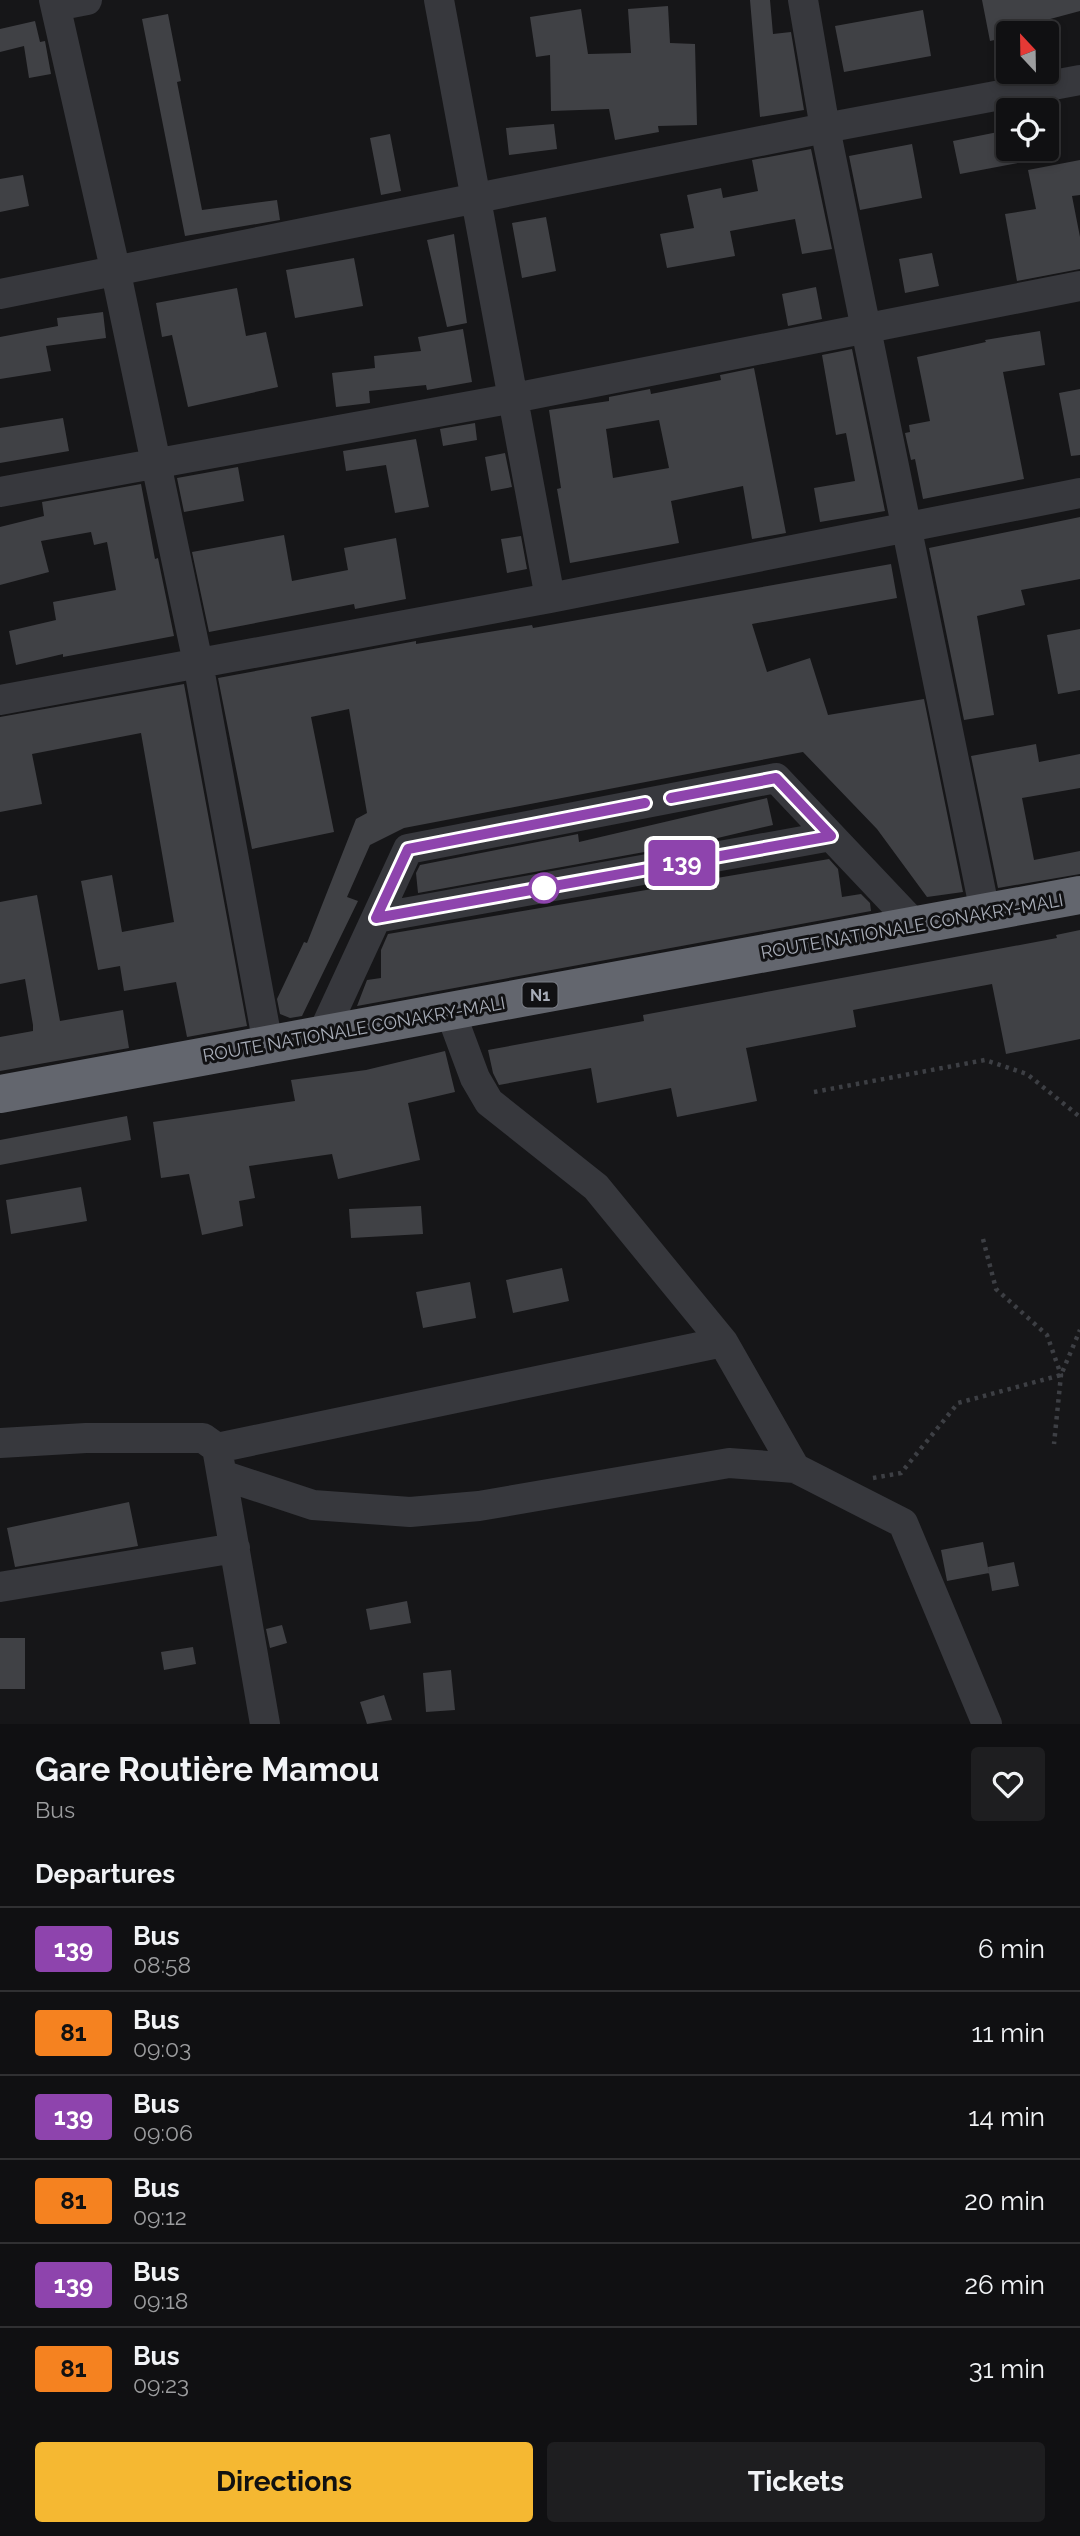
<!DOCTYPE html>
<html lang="en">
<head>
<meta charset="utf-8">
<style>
	:root { --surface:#101012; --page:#1e1e20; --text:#f1f3f6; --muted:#9c9d9f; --line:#303032; --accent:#f5b832 }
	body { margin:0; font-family:Raleway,sans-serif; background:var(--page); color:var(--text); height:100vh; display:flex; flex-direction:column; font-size:26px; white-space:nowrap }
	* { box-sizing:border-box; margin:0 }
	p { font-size:23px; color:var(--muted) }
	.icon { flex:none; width:38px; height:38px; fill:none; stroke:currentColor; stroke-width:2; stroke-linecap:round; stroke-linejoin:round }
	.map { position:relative; height:1724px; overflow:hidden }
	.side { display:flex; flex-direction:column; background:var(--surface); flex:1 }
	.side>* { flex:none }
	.badge { padding:0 14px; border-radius:5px; font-size:24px; line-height:46px }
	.needle { width:46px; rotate:338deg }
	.controls { position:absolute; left:996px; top:21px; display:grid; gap:14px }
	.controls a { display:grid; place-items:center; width:63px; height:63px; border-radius:7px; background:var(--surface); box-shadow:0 4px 10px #0003,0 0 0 2px var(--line); font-size:35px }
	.map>.badge { position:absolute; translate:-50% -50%; box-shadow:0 0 0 4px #fff }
	h2 { padding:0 35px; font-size:26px; line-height:63px }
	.round { display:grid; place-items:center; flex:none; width:74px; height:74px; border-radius:7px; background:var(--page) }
	.summary { display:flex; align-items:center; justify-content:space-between; height:119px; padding:0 35px }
	h1 { font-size:33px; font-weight:700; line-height:52px }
	.action { display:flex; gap:14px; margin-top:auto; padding:14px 35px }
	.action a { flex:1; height:80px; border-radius:7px; background:var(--accent); color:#111; font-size:28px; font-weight:700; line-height:80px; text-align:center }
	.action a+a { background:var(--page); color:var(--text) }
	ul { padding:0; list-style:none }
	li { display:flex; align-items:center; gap:21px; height:84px; padding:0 35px; border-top:2px solid var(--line) }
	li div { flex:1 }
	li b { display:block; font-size:26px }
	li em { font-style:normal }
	li .badge { min-width:77px; font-weight:700; text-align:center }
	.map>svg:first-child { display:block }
</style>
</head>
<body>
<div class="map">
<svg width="1080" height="1724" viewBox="0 0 1080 1724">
	<rect width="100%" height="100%" fill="#161618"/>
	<path fill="#404145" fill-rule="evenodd" d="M750 0H770L773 34 791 32 804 110 760 117Z
		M982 0H1080V11L1039 22 1041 31 1008 33V37L990 41Z
		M668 6 670 43 695 44 697 125 658 126 659 132 615 140 609 109 551 111 550 55 536 57 530 17 581 9 588 54 631 53 628 9Z
		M923 10 931 56 844 72 835 26Z
		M168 14 181 81 177 82 202 210 277 200 280 220 185 236 142 19Z
		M35 21 40 42 45 41 51 74 29 78 24 46 0 52V29Z
		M554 124 557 149 509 155 506 128Z
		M1008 130V149H1043L1044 158 960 174 953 141Z
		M390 134 401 191 381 195 370 138Z
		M912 144 922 198 860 210 849 156Z
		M811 149 832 249 802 254 795 219 730 231 735 256 667 268 660 234 694 228 687 195 721 188 723 198 758 191 752 160Z
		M1080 160V195L1072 196 1080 237V269L1017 281 1005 214 1036 209 1028 170Z
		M23 175 29 206 0 212V179Z
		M546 217 556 271 522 278 512 223Z
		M454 234 467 323 447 327 427 240Z
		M932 253 939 286 905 293 899 259Z
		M354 258 363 306 295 318 286 270Z
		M816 287 822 319 788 326 782 294Z
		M237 288 246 336 266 332 278 387 188 407 172 335 162 337 156 303Z
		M103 312 106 338 46 346 51 371 0 379V337L58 326 57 318Z
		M463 329 472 382 427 390 426 385 369 391 370 403 336 407 332 373 375 368 374 356 421 351 418 337Z
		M1040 331 1045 365 1003 372 1024 479 923 499 915 459 911 460 905 433 910 432 909 425 930 421 917 357 986 342 985 340Z
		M852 349 885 511 820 522 814 488 855 481 846 433 836 435 822 355Z
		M754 368 786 533 752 539 743 486 671 501 679 543 570 563 557 489 561 488 549 410 609 401V397L650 389 651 394 721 380 720 375ZM659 420 669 468 613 478 606 429Z
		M1080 389V455L1071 456 1059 393Z
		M63 418 69 451 0 463V428Z
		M475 423 477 440 443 446 440 429Z
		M416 439 429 507 395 513 386 465 346 471 343 451Z
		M505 453 512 487 491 491 485 457Z
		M238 467 244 501 184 512 177 478Z
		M141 484 155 559 158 558 174 636 63 657V654L16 665 9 631 56 620 53 602 116 590 107 542 94 545 91 532 41 541 49 572 0 585V527L44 516 42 502Z
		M1080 517V579L1021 590 1025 605 977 616 994 715 964 720 929 548Z
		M284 535 292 581 348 570 344 548 396 538 406 599 355 609 354 604 209 632 192 552Z
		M521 536 527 569 507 573 501 539Z
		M891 564 897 598 752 624 767 672 810 658 828 715 924 699 963 892 927 897 877 829 803 752 404 828 370 845 347 897 358 901 302 1016 290 1018 280 1014 277 999 304 942 307 943 356 819 367 813 349 709 311 717 334 832 252 849 218 678 416 641V644L532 625 533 628Z
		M1080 629V690L1058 694 1047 635Z
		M184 684 247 1026 187 1037 176 982 124 991 120 966 98 970 81 881 112 875 122 932 174 922 141 733 32 754 42 804 0 812V717Z
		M1036 744 1039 762 1080 754V788L1022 798 1034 860 1080 851V874L998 888 971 756Z
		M767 798 773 825 705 841 418 893 416 873 420 865 578 834 579 842Z
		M829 859 838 869 842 897 861 894 870 903 871 911 357 1006 367 980 381 978V950L388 934Z
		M37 895 60 1021 123 1010 129 1048 0 1071V1037L33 1031V1025L25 979 0 984V902Z
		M1080 930V1039L1006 1054 992 984 853 1010 856 1027 746 1048 757 1101 677 1117 671 1088 597 1103 591 1068 499 1085 493 1073 488 1050 644 1021 643 1015 1057 938 1056 935Z
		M445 1051 455 1092 408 1103 420 1160 338 1179 332 1154 249 1166 255 1198 239 1201 243 1226 202 1235 189 1174 161 1178 153 1122 295 1101 291 1080 366 1070Z
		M127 1116 131 1140 0 1165V1140Z
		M81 1187 87 1221 11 1234 6 1200Z
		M421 1206 423 1234 351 1238 349 1209Z
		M562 1268 569 1301 513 1313 506 1280Z
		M470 1282 476 1318 423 1328 416 1292Z
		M129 1502 138 1546 15 1567 7 1528Z
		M983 1542 989 1573 947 1581 941 1550Z
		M1014 1562 1019 1586 992 1591 988 1567Z
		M407 1601 411 1623 370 1630 366 1609Z
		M282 1625 287 1643 270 1648 266 1629Z
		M0 1638H25V1689H0Z
		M193 1647 196 1664 164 1670 161 1652Z
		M451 1670 455 1710 426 1712 423 1673Z
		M384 1695 392 1720 367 1724 360 1702Z"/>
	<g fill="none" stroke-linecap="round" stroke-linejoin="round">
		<path stroke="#3d3f44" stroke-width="4.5" stroke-dasharray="3.5 5" stroke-linecap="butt" d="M814 1092 985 1060 1027 1074 1080 1117
			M983 1239 996 1289 1047 1335 1061 1375 1054 1444
			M873 1478 901 1473 958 1403 1061 1375 1080 1330"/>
		<path stroke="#37383d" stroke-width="30" d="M54 0 116 273 198 663 268 1045
			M439 0 550 598
			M803 0 825 128 985 912
			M56 6 87 0
			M0 294 825 128 1080 80
			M0 492 514 398 1080 286
			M0 700 550 598 1080 493
			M376 918 831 836
			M450 1011 475 1078 489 1102 596 1187 723 1342 795 1468
			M322 1035 408 849 776 778 915 925
			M0 1443 86 1438H203L217 1448 265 1724
			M217 1448 723 1342
			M222 1475 313 1505 410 1512 479 1506 729 1463 795 1468 903 1523 987 1724
			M0 1587 235 1548"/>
		<path stroke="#63666e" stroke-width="38" d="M0 1094 1080 895"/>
	</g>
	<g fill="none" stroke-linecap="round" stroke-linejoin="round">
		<g stroke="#fff" stroke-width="16">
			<path id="line" d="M645 803 408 849 376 918 831 836 776 778 671 798"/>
		</g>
		<use href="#line" stroke="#8e44ad" stroke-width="10"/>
	</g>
	<circle fill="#fff" stroke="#8e44ad" stroke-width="3.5" cx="544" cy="888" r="14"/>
	<g text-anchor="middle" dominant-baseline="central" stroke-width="6" stroke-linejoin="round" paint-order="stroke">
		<rect fill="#111113" stroke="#7b7e86" stroke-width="2" x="522.5" y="982.5" width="35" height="25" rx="5"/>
		<g font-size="16" font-weight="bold" fill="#a8adb8">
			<text x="540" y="995">N1</text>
		</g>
		<g font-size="18" fill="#a8adb8" stroke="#111113">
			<text transform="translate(912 926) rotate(-10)">ROUTE NATIONALE CONAKRY-MALI</text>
			<text transform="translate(354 1029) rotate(-10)">ROUTE NATIONALE CONAKRY-MALI</text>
		</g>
	</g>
</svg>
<div class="controls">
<a><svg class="needle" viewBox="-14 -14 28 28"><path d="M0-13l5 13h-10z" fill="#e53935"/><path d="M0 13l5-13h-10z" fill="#9c9d9f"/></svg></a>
<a><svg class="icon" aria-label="locate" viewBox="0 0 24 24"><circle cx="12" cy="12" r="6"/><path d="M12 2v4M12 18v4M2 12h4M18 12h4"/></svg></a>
</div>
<b class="badge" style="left:682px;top:863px;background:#8e44ad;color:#fff">139</b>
</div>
<section class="side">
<div class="summary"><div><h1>Gare Routière Mamou</h1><p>Bus</p></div><a class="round"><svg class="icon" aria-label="heart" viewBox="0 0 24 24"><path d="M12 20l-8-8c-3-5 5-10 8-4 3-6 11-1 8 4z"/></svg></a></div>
<h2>Departures</h2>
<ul>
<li><span class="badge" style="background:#8e44ad;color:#fff">139</span><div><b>Bus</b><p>08:58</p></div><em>6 min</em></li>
<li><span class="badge" style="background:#f58220;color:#111">81</span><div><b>Bus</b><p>09:03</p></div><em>11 min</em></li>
<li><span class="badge" style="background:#8e44ad;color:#fff">139</span><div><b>Bus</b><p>09:06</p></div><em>14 min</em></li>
<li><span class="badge" style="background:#f58220;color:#111">81</span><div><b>Bus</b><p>09:12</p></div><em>20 min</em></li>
<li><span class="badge" style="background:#8e44ad;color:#fff">139</span><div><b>Bus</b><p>09:18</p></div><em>26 min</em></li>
<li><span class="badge" style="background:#f58220;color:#111">81</span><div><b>Bus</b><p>09:23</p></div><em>31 min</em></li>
</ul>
<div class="action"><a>Directions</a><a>Tickets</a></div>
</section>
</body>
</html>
